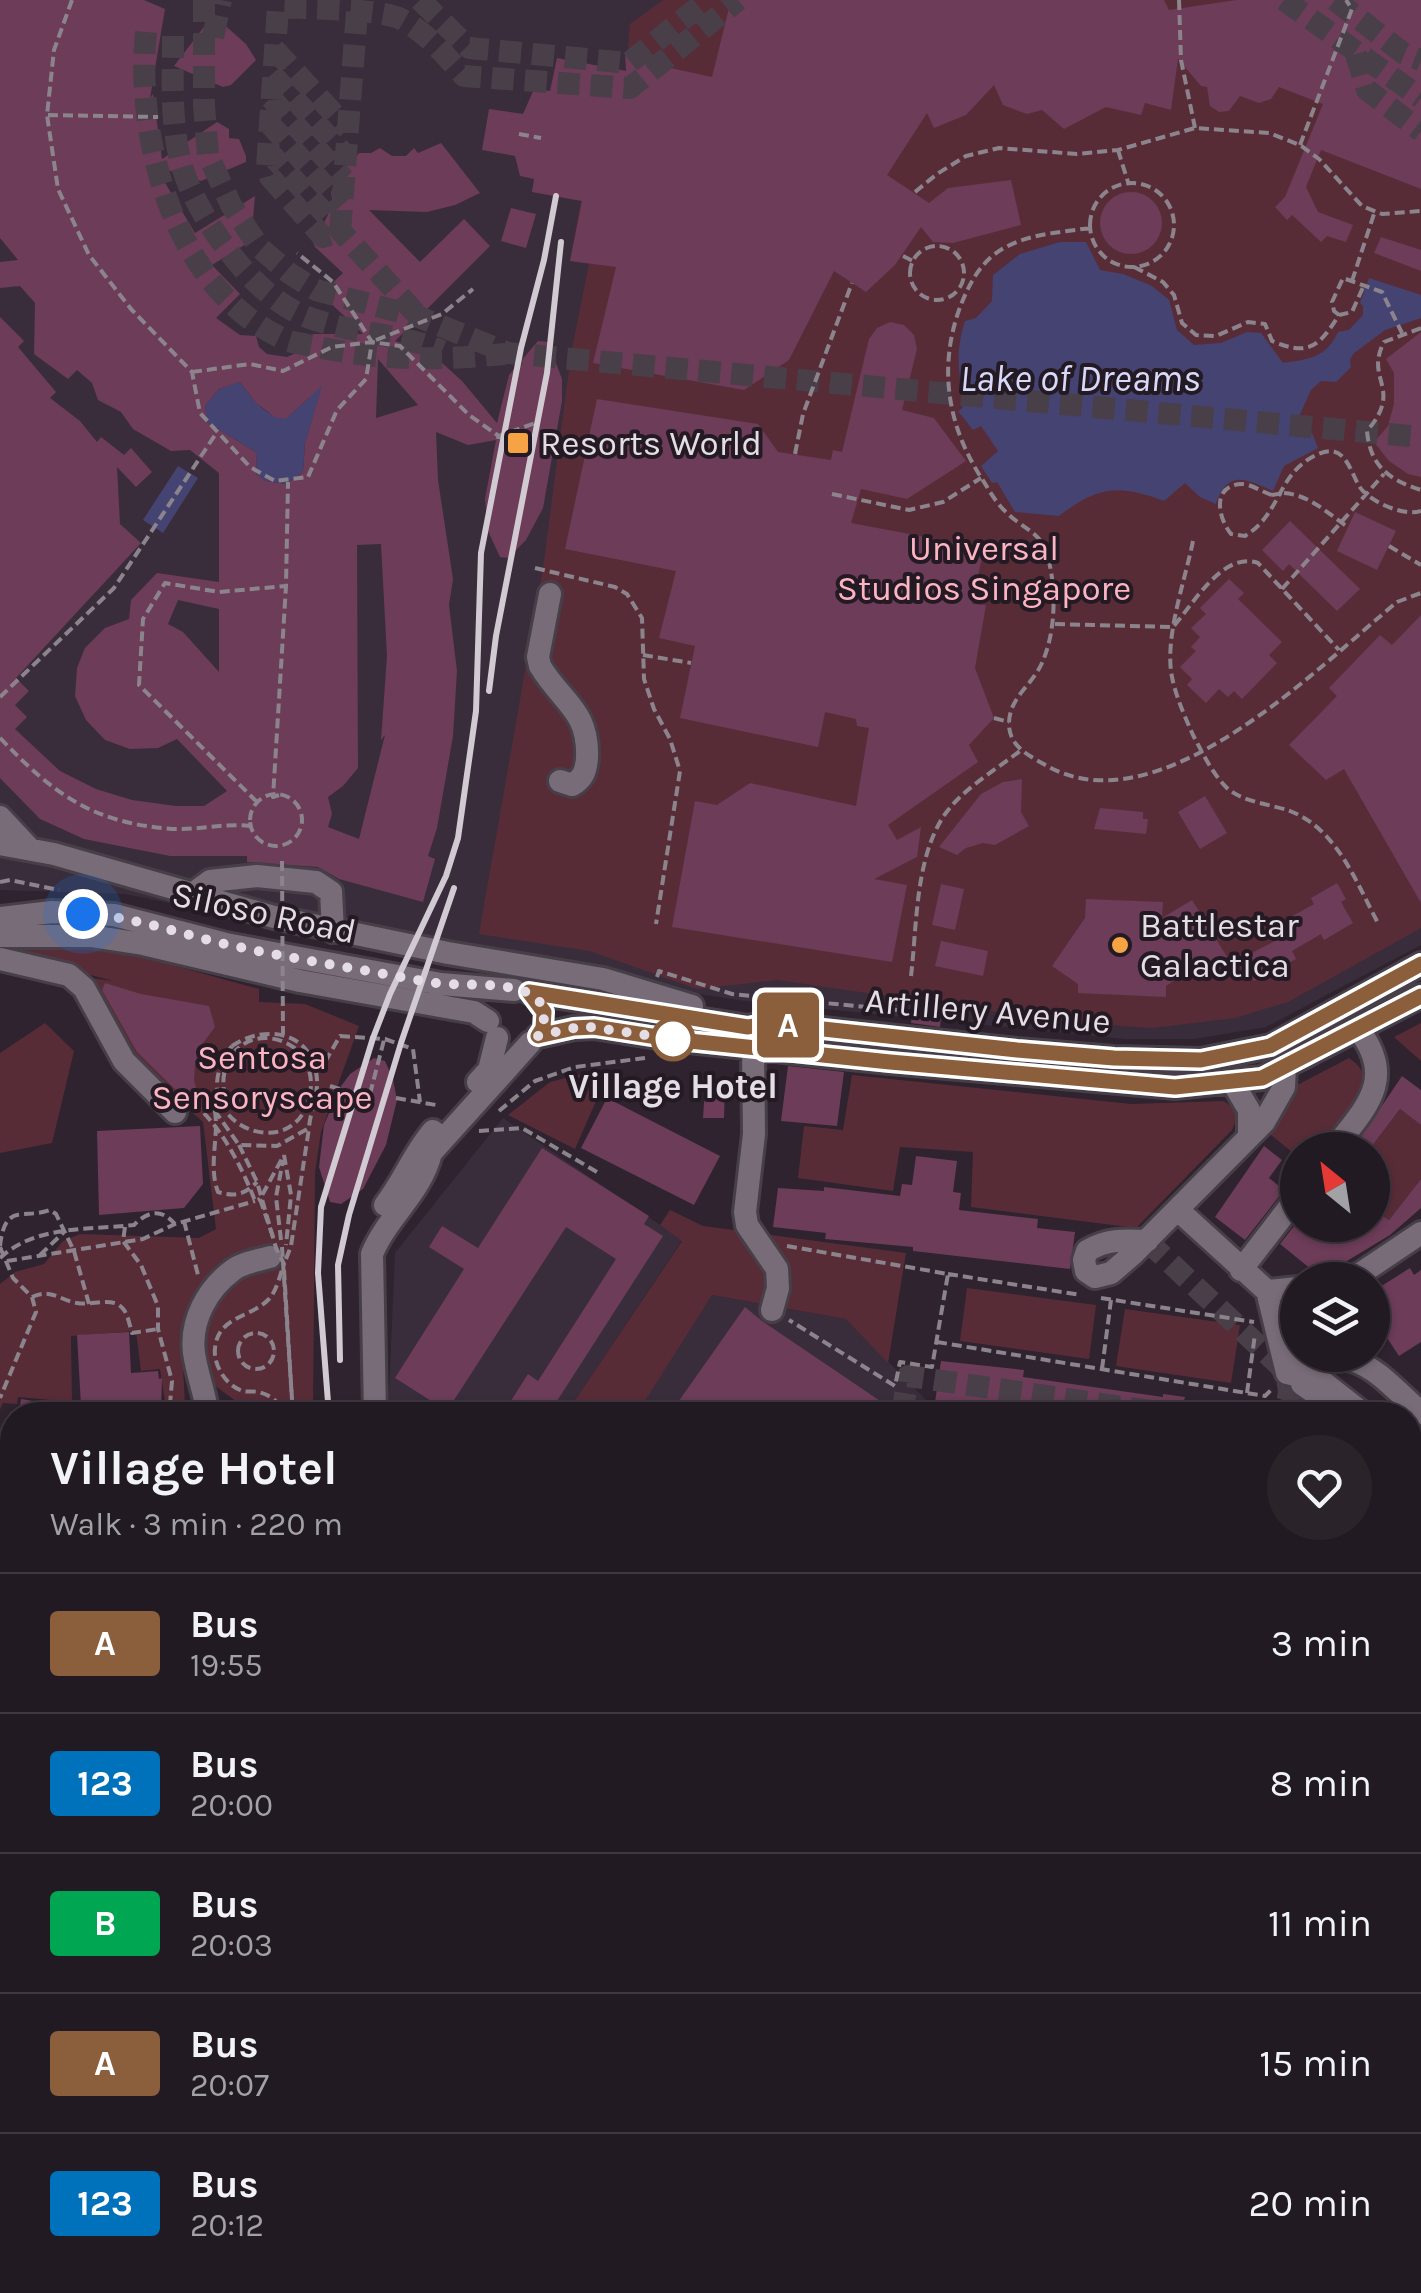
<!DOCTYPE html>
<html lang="en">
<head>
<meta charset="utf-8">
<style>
	:root { --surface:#221a22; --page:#2a232a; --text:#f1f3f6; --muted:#a2a1a5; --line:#3f3840 }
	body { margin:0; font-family:Karla,sans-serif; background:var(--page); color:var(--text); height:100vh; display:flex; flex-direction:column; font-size:38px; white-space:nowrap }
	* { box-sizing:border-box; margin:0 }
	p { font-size:32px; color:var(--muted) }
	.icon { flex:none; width:55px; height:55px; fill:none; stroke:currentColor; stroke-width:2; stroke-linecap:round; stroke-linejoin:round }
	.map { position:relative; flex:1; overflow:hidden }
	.panel { position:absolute; left:0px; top:1402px; width:1422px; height:892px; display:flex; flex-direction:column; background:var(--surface); border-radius:40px 40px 0 0; box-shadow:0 2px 8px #0004,0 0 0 2px var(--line) }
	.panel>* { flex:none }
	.badge { padding:0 20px; border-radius:8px; font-size:35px; line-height:65px }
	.needle { width:65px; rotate:330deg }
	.tools { position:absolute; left:1280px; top:1132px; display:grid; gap:20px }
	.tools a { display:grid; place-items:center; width:110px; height:110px; border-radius:50%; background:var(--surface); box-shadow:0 2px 8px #0004,0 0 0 2px var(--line); font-size:50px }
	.you { position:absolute; width:50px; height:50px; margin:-25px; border:8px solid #fff; border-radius:50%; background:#1a73e8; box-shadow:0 0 0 15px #1a73e833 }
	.map>.badge { position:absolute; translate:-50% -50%; box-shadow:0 0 0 5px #fff }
	.round { display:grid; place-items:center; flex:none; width:105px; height:105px; border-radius:52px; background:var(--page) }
	.overview { display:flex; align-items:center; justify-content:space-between; height:170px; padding:0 50px }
	h1 { font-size:48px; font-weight:700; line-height:75px }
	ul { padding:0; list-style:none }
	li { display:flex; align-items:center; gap:30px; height:140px; padding:0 50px; border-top:2px solid var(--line) }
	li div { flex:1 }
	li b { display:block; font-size:38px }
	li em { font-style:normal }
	li .badge { min-width:110px; font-weight:700; text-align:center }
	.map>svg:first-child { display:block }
</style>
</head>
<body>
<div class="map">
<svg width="1421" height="2293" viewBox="0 0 1421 2293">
	<rect width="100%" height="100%" fill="#2e232e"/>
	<path fill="#3a2d3b" d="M0 0H1421V945L1266 1027 1194 1039H1125L745 1001 398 949 125 894 0 890Z
		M503 1118 682 1240 565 1415H388L395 1253Z
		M712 1295 846 1319 941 1415H632Z
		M1421 1853V1928L1410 1926V1855Z"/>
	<path fill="#582c37" d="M663 0H1421V928L1288 1002 1235 1018 1152 1028 1059 1021 778 980 697 989 590 951 479 934 543 569 571 354 589 264 570 261 581 201 532 192 557 58 626 71 630 24Z
		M0 946H103L259 989V1002L305 1004 359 1026 321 1132 315 1173 313 1415H272L266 1407 241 1405 214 1385 199 1344 217 1265C169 1316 185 1352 185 1415H167L160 1369 141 1371 136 1331 71 1336 72 1402 18 1397 17 1404 3 1403 0 1409V1284L15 1272 44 1264 63 1241 80 1234 199 1238 216 1229 203 1122C147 1072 121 1047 90 978L114 981 0 952Z
		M45 1023 74 1051 52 1143 0 1153V1053Z
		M1421 1023V1061L1394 1037Z
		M1349 1058C1389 1084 1344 1124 1324 1150H1298L1297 1156 1266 1131 1278 1095Z
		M589 1072 600 1092 575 1149 508 1115 550 1082Z
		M852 1075 1131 1104 1224 1101 1235 1109 1237 1118 1232 1130 1136 1228 971 1207 973 1152 900 1147 893 1191 798 1178 804 1126 843 1130Z
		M1400 1109 1421 1125V1179L1389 1220 1373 1208 1372 1150H1369Z
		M670 1210 703 1226 906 1253 888 1363 846 1319 712 1295 636 1415H565L682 1241 660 1225Z
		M967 1288 1096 1305 1089 1359 960 1341Z
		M1125 1309 1240 1325 1231 1383 1116 1366Z
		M1421 1485V1753H1410V1504Z
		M12 1488V1737L0 1743V1490Z
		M12 1766V2056H11L0 2054V1769Z
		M790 2283 800 2293H588L585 2283Z"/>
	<path fill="#454372" d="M1060 242H1086L1100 270 1123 274 1152 286 1169 300 1177 330 1194 345 1221 343 1247 332 1261 333 1283 363C1309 359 1326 358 1338 332L1349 330 1363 315V306L1360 303 1369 278 1421 295V318L1385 330 1353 354 1350 360 1351 367 1336 382 1321 381 1311 390 1297 421 1312 433 1318 448 1284 466 1273 491C1247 480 1228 468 1216 504L1200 497 1185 483 1164 501C1118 484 1098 486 1059 516L1015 512 997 482 992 483 981 466 998 451 981 426 973 430 958 411 963 408 960 403 965 400C957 372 956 349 965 321L976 318 992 301 993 275 1020 254Z
		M329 367 305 443 303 472 286 484 266 481 256 474 257 453 207 422 205 406 219 389 240 382C252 398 265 418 287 418L309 398Z
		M178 466 198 478 163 533 143 520Z
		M1421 2042V2293H1363L1373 2283 1410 2282V2045Z"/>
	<path fill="#6c3c58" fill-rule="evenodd" d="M0 0H144L165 9 150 98 153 94 162 159 217 122 229 129V138L239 139 246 156V162L201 181 155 166 195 233 255 196 251 241 212 265 240 294 216 318 240 335 256 336 259 347 267 354 287 357 298 352 306 337 314 334H363L321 294 343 273 315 247 310 235 317 225 324 223 333 204 331 192 338 182 339 170 351 163 359 153H371L380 148 392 156H406L414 148 418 153 441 143 480 193 455 205 427 212 369 210 420 262 464 219 490 246 395 341 430 352 462 381 497 423 509 375 538 341 548 342 562 379V401L543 508 526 540 508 558 500 557 488 531 485 499 496 440 468 445 436 432 438 480 453 579 449 605 457 671 453 736 437 828 428 856 435 859 423 902 339 879 318 867 247 862V856H170L84 839 40 819 0 778V317L24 341 18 347 56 392 50 398 80 421 97 442 101 437 124 455 131 448 152 472 136 487 117 467 120 524 141 543 16 678 29 691 15 705 27 717 15 729 60 771 96 789 132 800 176 806H204L227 791 177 739 158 748 130 749 105 740 86 720 75 696 77 668 85 648 105 628 129 619 131 600 157 573 219 582V473L190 450 171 451 133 429 121 412 98 400 92 383 77 370 68 379 34 354 35 303 20 286 0 288V262L18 260 0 238ZM378 359 418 405 376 418ZM240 382 256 403 276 418H287L322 386 305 443 303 472 286 484 266 481 256 474 257 453 207 422 205 406 219 389ZM381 544 387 656 381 740 385 735 359 839 328 827 332 814 328 797 343 786 358 768 357 545ZM178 600 219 609V672L183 632 168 624Z
		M731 0H1164L1169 10 1236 0H1421V189L1321 150 1306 187 1318 212 1353 225 1346 242 1327 236 1321 242 1292 215 1287 220 1275 207 1285 197 1323 104 1279 87 1271 99 1259 103 1240 96 1229 111 1219 112 1210 106 1207 87 1201 86 1178 59 1171 110 1145 103 1141 115 1106 107 1064 129 1042 110 1027 114 1003 105 994 85 966 115 934 128 927 113 887 175 929 203 948 188 1011 180 1021 225 953 243 933 242 921 227 895 265 866 292 834 271 789 360 744 390 593 363 616 267 570 261 582 201 532 192 534 179 520 176 515 156 482 150 489 109 523 114 534 89 550 91 557 58 626 71 625 54 662 59 666 67 712 77Z
		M213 15 246 44 256 60 231 85 223 87 174 66Z
		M1100 223a31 31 0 1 1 62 0a31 31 0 1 1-62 0Z
		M511 208 536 214 526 248 501 241Z
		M1381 237 1421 250V271L1374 253Z
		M890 322 904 325 914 335 917 349 902 410 934 418 966 461 907 499 861 489 851 523 984 548 972 604 986 605 975 668 994 718 969 745 978 762 888 825 897 840 921 827 917 857 874 879 907 885 892 962 672 927 695 801 717 805 750 783 856 806 869 728 857 726 856 719 825 712 818 747 680 718 695 646 659 638 676 571 565 549 597 399 758 424 778 452 831 460 833 450 842 452 869 339 877 328Z
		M1421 332V477L1408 474 1389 461 1374 442 1388 426 1394 404V373L1386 359Z
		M1355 512 1396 531 1377 570 1337 551Z
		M1290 521 1360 589 1337 611 1289 564 1283 571 1262 550Z
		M1229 579 1244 593 1238 599 1282 642 1269 655 1277 663 1242 699 1234 691 1228 697 1219 689 1206 703 1187 685 1192 679 1180 667 1196 651 1191 647 1200 637 1191 628 1206 614 1200 608Z
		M1421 615V903L1344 769 1326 780 1289 745 1337 696 1329 688 1380 635 1392 645Z
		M1022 779 1021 812 1029 826 995 845 983 843 966 848 957 855 939 847 981 794 1003 782Z
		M1205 796 1227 833 1200 849 1178 812Z
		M1100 808 1143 812V819H1148L1146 834 1094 829Z
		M1337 883 1346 899 1341 902 1353 923 1324 940 1321 934 1292 951 1296 959 1254 981 1242 958 1296 930 1289 918 1314 904 1311 898Z
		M941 884 964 889 955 930 932 925Z
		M1086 899 1163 902 1162 918 1192 900 1229 960 1196 981 1190 970 1166 986V997L1078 993V984L1052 966 1085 918Z
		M941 941 988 951 983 976 935 966Z
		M105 983 141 994 209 1006 215 1027 200 1047 195 1064 194 1080 198 1095 187 1101 137 1052 102 990Z
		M912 1013 941 1017 940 1027 911 1023Z
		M374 1058 385 1061 393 1079 397 1100 386 1145 363 1189 341 1204 330 1202 319 1167 324 1125 339 1089 350 1074Z
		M788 1066 844 1072 837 1126 781 1121Z
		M1402 1076 1421 1090V1125L1400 1109 1369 1150H1352Z
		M705 1087 725 1088 724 1118H703Z
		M607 1098 720 1156 694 1205 581 1148Z
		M200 1126 203 1184 184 1208 99 1215 97 1131Z
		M1264 1146 1282 1160 1269 1178 1284 1190 1245 1240 1215 1217Z
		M542 1148 649 1216 644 1224 663 1236 548 1415H502L528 1374 538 1381 616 1259 566 1227 447 1411 395 1378 464 1269 429 1247 442 1226 478 1248Z
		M916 1156 957 1161 953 1192 961 1193 959 1210 1038 1219 1037 1228 1075 1232 1070 1269 913 1251V1247L825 1239 826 1233 773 1227 778 1188 824 1191V1187L900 1196 902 1184 912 1185Z
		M1421 1179V1208L1390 1235 1347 1261 1317 1274 1280 1244 1298 1221V1225H1372V1208L1389 1220Z
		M1410 1268 1414 1275 1421 1270V1342L1399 1356 1372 1315V1292Z
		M745 1307 762 1321 901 1415H669Z
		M129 1332 131 1373 158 1371 159 1379 162 1378 161 1415H134V1403L81 1406 77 1335Z
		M941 1361 1024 1370 1023 1377 1163 1397V1394L1185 1397 1184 1401 1215 1406 1214 1415 977 1414 978 1408 935 1402Z
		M21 1399 65 1406V1415H19Z"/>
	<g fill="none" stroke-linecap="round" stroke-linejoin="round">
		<path stroke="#493f49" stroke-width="22" stroke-dasharray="22 11" stroke-linecap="butt" d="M204 0V106L208 155 231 205 260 248 289 273 316 290 419 317 508 353 1421 437
			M420 0 469 48 629 63 707 0
			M1284 0 1421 98
			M1335 0 1403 53 1421 60
			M357 12 340 231 323 237 270 177 267 167 278 7C306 9 378 8 401 19 427 33 444 54 464 76L630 88 738 0
			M146 32C135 141 176 292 286 340 297 344 311 345 323 348 388 361 440 360 505 354
			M173 36C173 79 170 124 182 167 198 218 251 292 300 314 345 334 398 332 442 351
			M213 37 221 0
			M274 49 348 129
			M1356 54 1367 90 1421 131
			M272 74 345 155
			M271 98 344 179
			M269 123 342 205
			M267 150 419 317
			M1147 1241 1279 1365C1291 1382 1293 1399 1279 1415
			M902 1415 908 1376 1178 1415"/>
		<g stroke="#473f48" stroke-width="28">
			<path id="minor" d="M550 594 538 657 540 666C562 703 589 710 587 758 586 771 583 779 572 785L560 781
				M0 817 29 848
				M0 844 54 854 274 917 448 953 603 979 692 1006
				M191 895 210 881 257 876 316 882 331 892 333 931
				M0 918 52 912 114 915 226 944 289 956 441 984 514 990
				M0 936H91L143 944 300 981 474 1012 488 1021
				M0 959 69 975 84 988 124 1061 175 1112
				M529 992 748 1027 768 1023 1017 1050 1114 1058 1201 1060 1271 1046 1421 964
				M538 1036 574 1028 594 1027 670 1039 890 1062 1175 1087 1262 1078 1421 996
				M753 1048 754 1134 745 1212 747 1225 777 1269 778 1288 772 1310
				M478 1082 489 1070 497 1038
				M1233 1083 1249 1110V1137
				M1333 1150C1364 1109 1398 1080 1358 1029
				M385 1205C404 1181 413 1154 433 1131
				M1178 1210 1267 1291 1298 1288
				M1147 1241C1124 1240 1107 1239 1087 1251L1084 1260 1086 1271 1095 1277 1111 1273 1133 1254 1264 1122 1284 1087 1285 1067
				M1241 1270 1298 1196
				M1346 1280 1354 1278 1421 1233
				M1267 1291 1287 1373
				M1287 1373C1353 1338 1373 1369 1421 1413
				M1287 1373 1324 1383 1365 1415
				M1302 1384 1319 1396 1336 1415
				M208 1415C205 1394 197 1374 194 1353 190 1321 207 1289 233 1270 242 1263 259 1260 270 1257
				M375 1415 372 1254C387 1217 421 1193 431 1153L530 1043
				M1410 1456 1421 1461
				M0 1757 12 1752
				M1410 1825 1421 1822
				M0 2091 12 2078"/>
		</g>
		<path stroke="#8c848d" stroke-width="4" stroke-dasharray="10 5" stroke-linecap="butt" d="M72 0 54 50 47 115 58 189 89 255 131 309 192 372 200 413 250 467 275 481 308 477 337 410 366 379 372 342 333 282 297 253
			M1179 0 1181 60 1195 128
			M48 115 158 117
			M519 134 541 138
			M1300 145 1352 9 1346 0
			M1118 150 1128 182
			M1090 225a42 42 0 1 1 84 0a42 42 0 1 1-84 0Z
			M915 192 937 174 966 156 999 148 1077 154 1118 150 1195 128 1269 133 1300 145 1319 159 1362 206 1382 214 1421 211
			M1090 228C1056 233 1017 234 990 258 975 272 966 291 959 310 938 370 948 428 984 482 990 492 997 504 1006 512 1020 527 1041 532 1047 554 1057 588 1056 634 1041 665 1031 686 1009 698 1009 724 1009 747 1030 756 1047 766 1160 829 1317 668 1397 602L1421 593
			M910 273a27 27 0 1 1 54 0a27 27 0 1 1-54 0Z
			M903 256 913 261
			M1134 267 1163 282 1174 295 1182 323 1196 335 1216 336 1248 322 1265 324 1272 341C1310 357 1319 346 1339 315L1352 312 1364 285
			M1352 281 1375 211
			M1339 315 1334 311 1332 302 1343 278 1382 292 1402 333
			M1421 328 1384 342C1364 380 1404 388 1367 431 1370 466 1389 480 1421 490
			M376 340 442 314 473 289
			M192 372 250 364 283 371 332 347 372 342 400 346 469 415 503 439
			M496 437 538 422
			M795 454 803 414 852 283
			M1284 493C1310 495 1327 513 1348 527
			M832 494 909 510 943 502 981 478
			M1272 495C1262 492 1251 484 1242 484 1211 485 1218 518 1231 534L1245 536C1282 513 1276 475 1316 455 1344 441 1349 468 1359 486 1368 501 1404 517 1421 511
			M1193 541C1185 581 1164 638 1172 677 1176 697 1185 717 1193 735 1202 752 1212 773 1226 787 1241 802 1270 804 1290 811 1337 829 1356 882 1378 923
			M1389 546 1421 565
			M535 568 615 587 627 594 642 618 644 679 654 709 670 739 680 771 656 924
			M1282 589 1384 474
			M1055 624 1173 627C1194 603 1223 551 1258 563L1339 650
			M643 655 691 663
			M0 697 114 588 217 432
			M994 718 1009 722
			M0 738C54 794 91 823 173 829 199 830 224 823 250 826
			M250 820a26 26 0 1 1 52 0a26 26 0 1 1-52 0Z
			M279 795 273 797 286 586 288 482
			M257 802 139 685 143 619 165 583 219 592 286 586
			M0 882 10 880 59 890
			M911 976C917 926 915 861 943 817 961 790 994 771 1020 751
			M657 977 659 971 732 994 897 1010
			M232 1046C266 1023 314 1032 317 1080 318 1096 310 1112 309 1128L277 1146 239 1145 215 1111 227 1104C209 1051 261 1016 302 1054
			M325 1062 340 1036 385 1039 413 1049 420 1102
			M330 1086 340 1089
			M370 1094 384 1040
			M396 1098 436 1105
			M193 1103C221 1126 242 1167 255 1201L260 1199
			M499 1111 535 1081 575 1067 645 1058
			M479 1131 522 1128 597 1172
			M284 1155 291 1195 286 1245
			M184 1221 198 1275
			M125 1227 123 1241 141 1265 158 1306V1329L172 1381 169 1415
			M273 1237 260 1199 284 1155
			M281 1240 276 1197 283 1160
			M0 1246C5 1201 24 1220 50 1210L56 1214 74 1251 89 1304
			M787 1246 948 1274 932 1367 900 1362 895 1386 789 1320
			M0 1247 13 1278 32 1297 36 1312 0 1398
			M40 1255 65 1231
			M0 1258C35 1225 89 1230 134 1225 148 1211 161 1208 175 1224L255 1201
			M7 1261 143 1239 175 1224
			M284 1270 293 1415
			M948 1274 1081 1295
			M32 1297C51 1288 59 1300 77 1303 93 1306 113 1295 124 1310 128 1315 130 1327 132 1333L158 1329
			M1101 1298 1254 1322
			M238 1351a18 18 0 1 1 36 0a18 18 0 1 1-36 0Z
			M937 1342 1265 1396 1273 1388
			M1102 1369 1111 1300
			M1247 1393 1255 1334
			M1410 1892 1421 1906
			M1410 1913 1421 1907
			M1410 1958 1421 1964
			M0 2150 12 2151
			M850 2282 855 2293
			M951 2282 954 2293
			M979 2293 987 2289"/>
		<use href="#minor" stroke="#786c79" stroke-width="22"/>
		<path stroke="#d1cad2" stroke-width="6" d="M489 691 496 636 547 373 561 242
			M340 1360 338 1265 349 1215 401 1043 454 888
			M329 1415 318 1273 321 1207 373 1038 390 994 446 876 458 838 476 711 481 553 521 348 544 260 556 196"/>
		<path stroke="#8c848d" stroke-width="4" stroke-dasharray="10 5" stroke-linecap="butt" d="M1272 495 1284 493
			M282 861 283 1034
			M232 1046C177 1118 290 1170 309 1099 313 1082 311 1070 302 1054
			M215 1111C219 1139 208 1165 218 1192 235 1197 244 1195 257 1182
			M239 1145 257 1182 276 1248 284 1264C280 1275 277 1290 269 1299 251 1318 218 1316 215 1348 213 1365 226 1386 243 1391 246 1392 255 1391 258 1392 272 1395 280 1404 287 1415
			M282 1247 293 1415
			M286 1259 291 1246 309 1128"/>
	</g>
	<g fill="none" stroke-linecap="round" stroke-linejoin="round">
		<g stroke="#fff" stroke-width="22">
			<path id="line" d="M1421 964 1270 1046 1201 1060 1114 1058 1017 1050 768 1023 748 1027 529 992 544 1012 543 1028 538 1036 574 1028 594 1027 670 1039 890 1062 1175 1087 1262 1078 1421 996"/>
		</g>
		<use href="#line" stroke="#8b5e3c" stroke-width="15"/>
		<path stroke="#e4dde5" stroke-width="10" stroke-dasharray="0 18" d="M83 914C131 916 177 933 225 944 292 959 360 969 428 982 458 987 499 981 526 992 546 999 548 1020 538 1036L583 1026 673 1039"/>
	</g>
	<g fill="#f5a345" stroke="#241a24" stroke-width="4">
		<rect x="506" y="431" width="24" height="24" rx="5"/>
		<circle cx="1120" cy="945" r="10"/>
	</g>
	<circle fill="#fff" stroke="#8b5e3c" stroke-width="5" cx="673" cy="1039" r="20"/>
	<g text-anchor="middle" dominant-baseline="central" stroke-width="8" stroke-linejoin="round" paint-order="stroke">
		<g font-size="35" fill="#e4dde5" stroke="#241a24" text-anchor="start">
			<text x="540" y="443">Resorts World</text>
			<text x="1140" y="925">Battlestar<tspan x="1140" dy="40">Galactica</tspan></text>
		</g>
		<g font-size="35" fill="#fcb4c3" stroke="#241a24">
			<text x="984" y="548">Universal<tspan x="984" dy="40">Studios Singapore</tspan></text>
			<text x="262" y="1057">Sentosa<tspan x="262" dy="40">Sensoryscape</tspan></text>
		</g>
		<g font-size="35" fill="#e4dde5" stroke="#241a24">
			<text transform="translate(264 913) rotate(12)">Siloso Road</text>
			<text transform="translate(988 1011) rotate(5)">Artillery Avenue</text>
		</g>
		<g font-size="35" font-weight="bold" fill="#e4dde5" stroke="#241a24">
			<text x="673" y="1086">Village Hotel</text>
		</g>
		<g font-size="38" font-style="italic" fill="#d8d9f8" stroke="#241a24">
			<text x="1080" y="378">Lake of Dreams</text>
		</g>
	</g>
</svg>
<div class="tools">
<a><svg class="needle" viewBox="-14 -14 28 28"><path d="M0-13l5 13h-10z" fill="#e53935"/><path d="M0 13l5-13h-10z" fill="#a2a1a5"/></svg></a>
<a><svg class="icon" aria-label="layers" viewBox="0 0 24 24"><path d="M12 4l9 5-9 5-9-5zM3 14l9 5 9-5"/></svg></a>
</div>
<div class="you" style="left:83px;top:914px"></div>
<b class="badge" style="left:788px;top:1025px;background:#8b5e3c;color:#fff">A</b>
<section class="panel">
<div class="overview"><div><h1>Village Hotel</h1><p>Walk · 3 min · 220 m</p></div><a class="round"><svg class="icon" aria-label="heart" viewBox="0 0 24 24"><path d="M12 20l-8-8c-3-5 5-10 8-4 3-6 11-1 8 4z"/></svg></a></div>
<ul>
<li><span class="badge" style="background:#8b5e3c;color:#fff">A</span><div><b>Bus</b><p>19:55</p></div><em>3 min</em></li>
<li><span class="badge" style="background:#0072bc;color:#fff">123</span><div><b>Bus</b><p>20:00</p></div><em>8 min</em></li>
<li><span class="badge" style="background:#00a651;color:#fff">B</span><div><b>Bus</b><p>20:03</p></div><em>11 min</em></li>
<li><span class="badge" style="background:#8b5e3c;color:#fff">A</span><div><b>Bus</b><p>20:07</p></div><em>15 min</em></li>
<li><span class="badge" style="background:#0072bc;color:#fff">123</span><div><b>Bus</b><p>20:12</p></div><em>20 min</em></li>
</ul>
</section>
</div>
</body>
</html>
